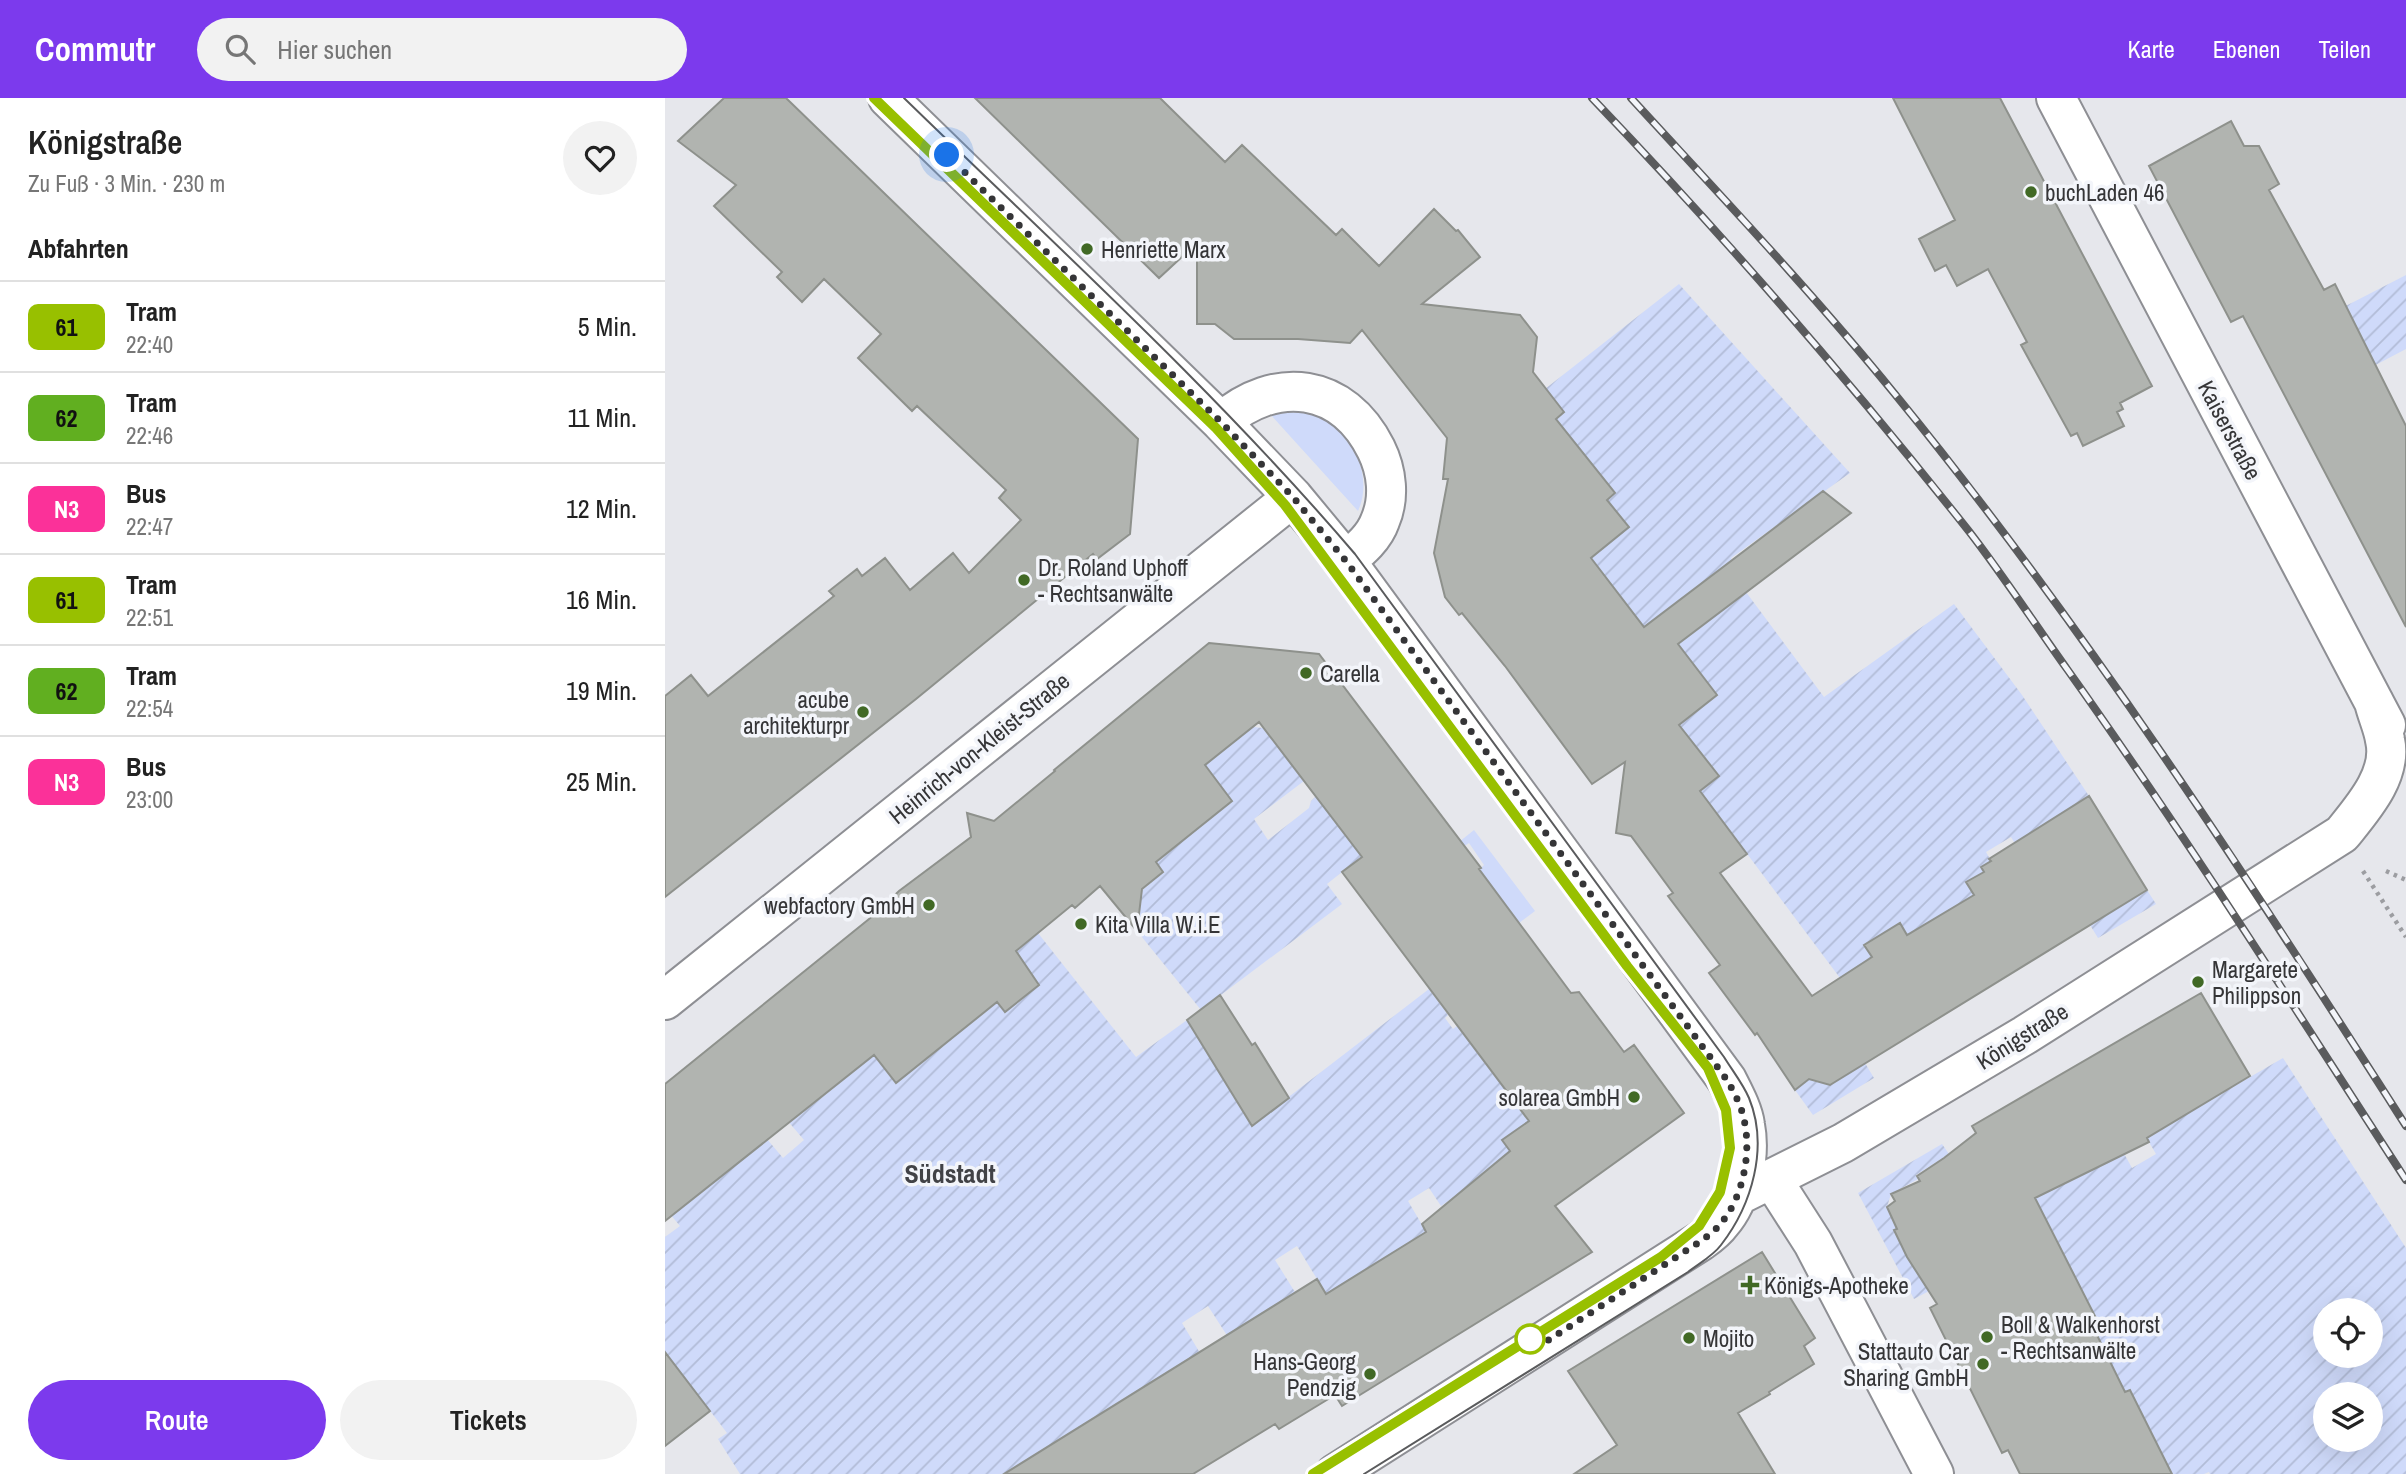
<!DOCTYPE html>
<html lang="de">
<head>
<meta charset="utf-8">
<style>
	:root { --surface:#fff; --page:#f2f2f2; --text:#222; --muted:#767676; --line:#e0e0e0; --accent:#7c3aed }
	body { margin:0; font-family:"Archivo Narrow",sans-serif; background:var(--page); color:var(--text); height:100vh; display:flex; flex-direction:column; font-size:26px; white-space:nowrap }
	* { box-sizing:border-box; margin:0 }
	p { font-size:23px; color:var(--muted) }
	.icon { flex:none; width:38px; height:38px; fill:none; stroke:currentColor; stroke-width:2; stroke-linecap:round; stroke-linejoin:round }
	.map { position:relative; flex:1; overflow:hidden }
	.drawer { display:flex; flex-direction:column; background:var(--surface); width:665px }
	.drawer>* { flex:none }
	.badge { padding:0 14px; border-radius:10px; font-size:24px; line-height:46px }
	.buttons { position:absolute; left:1648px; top:1200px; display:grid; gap:14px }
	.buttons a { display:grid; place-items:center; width:70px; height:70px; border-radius:50%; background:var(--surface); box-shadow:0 7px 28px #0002; font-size:35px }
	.you { position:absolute; width:35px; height:35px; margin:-18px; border:5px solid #fff; border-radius:50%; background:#1a73e8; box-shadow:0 0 0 10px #1a73e833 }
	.map>.badge { position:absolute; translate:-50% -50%; box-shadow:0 0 0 4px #fff }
	h2 { padding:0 28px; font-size:26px; line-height:63px }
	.round { display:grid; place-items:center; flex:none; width:74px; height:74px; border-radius:37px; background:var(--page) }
	.summary { display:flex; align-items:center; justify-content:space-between; height:119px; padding:0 28px }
	h1 { font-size:33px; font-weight:600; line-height:52px }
	.cta { display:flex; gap:14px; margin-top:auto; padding:14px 28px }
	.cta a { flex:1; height:80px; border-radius:42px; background:var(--accent); color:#fff; font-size:28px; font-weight:600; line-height:80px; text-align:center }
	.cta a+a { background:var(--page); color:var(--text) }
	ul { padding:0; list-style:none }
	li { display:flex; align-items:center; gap:21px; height:91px; padding:0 28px; border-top:2px solid var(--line) }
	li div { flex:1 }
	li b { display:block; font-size:26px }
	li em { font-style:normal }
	li .badge { min-width:77px; font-weight:700; text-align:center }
	header { display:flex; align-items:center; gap:42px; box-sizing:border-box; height:98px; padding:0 35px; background:var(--accent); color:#fff }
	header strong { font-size:33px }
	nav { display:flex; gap:38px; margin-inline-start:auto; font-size:24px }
	.search { width:490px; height:63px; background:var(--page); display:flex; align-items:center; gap:18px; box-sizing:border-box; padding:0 24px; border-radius:38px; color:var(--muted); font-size:26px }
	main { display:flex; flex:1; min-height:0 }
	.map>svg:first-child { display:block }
</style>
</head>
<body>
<header>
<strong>Commutr</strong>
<div class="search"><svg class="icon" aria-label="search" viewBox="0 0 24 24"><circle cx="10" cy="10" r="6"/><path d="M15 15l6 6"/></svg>Hier suchen</div>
<nav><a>Karte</a><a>Ebenen</a><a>Teilen</a></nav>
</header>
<main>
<section class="drawer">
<div class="summary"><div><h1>Königstraße</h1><p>Zu Fuß · 3 Min. · 230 m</p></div><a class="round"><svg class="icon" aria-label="heart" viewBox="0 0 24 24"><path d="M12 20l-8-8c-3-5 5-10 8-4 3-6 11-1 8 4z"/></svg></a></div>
<h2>Abfahrten</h2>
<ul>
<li><span class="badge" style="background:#98c000;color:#111">61</span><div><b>Tram</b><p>22:40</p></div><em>5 Min.</em></li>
<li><span class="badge" style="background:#61af20;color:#111">62</span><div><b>Tram</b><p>22:46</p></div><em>11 Min.</em></li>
<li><span class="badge" style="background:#fb3199;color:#fff">N3</span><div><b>Bus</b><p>22:47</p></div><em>12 Min.</em></li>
<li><span class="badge" style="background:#98c000;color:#111">61</span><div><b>Tram</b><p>22:51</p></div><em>16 Min.</em></li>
<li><span class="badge" style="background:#61af20;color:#111">62</span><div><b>Tram</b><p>22:54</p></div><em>19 Min.</em></li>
<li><span class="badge" style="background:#fb3199;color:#fff">N3</span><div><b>Bus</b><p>23:00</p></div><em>25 Min.</em></li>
</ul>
<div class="cta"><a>Route</a><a>Tickets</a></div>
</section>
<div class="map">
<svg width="1741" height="1376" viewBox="0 0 1741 1376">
	<defs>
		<pattern id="garden-furrows" width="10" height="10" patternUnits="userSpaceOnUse" patternTransform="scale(1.75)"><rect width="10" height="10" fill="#cfdafa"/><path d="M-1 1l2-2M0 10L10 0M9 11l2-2" fill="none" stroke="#b2bcd7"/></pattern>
	</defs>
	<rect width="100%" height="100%" fill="#e6e7ec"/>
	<path fill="#cfdafa" d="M619 312C628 313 638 312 647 315 685 326 710 377 693 413L604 315Z
		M809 732 870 813 854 825 816 774 815 771 819 767 804 745 798 749 794 744Z"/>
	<path fill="url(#garden-furrows)" fill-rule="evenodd" d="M1741 177V251L1701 272 1671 213Z
		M1014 186 1185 375 1066 460 1067 462 977 544 926 460 964 429 942 402 950 395 846 356 880 291Z
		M1081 494 1159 599 1289 506 1357 597 1424 698 1351 747 1346 739 1321 754 1326 763 1316 769 1319 774 1302 784 1309 797 1242 837 1200 847 1207 859 1175 880 1035 693 1054 677 1036 654 1006 633 1052 597 992 563Z
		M579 628 615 632 610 645 639 683 589 721 603 742 644 710 646 703 651 698 700 762 694 767 687 766 662 786 677 806 536 912 455 812 498 774 461 728 552 683 540 667 573 641 575 632Z
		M1482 792 1491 806 1433 840 1425 827Z
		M373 835 471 959 522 922 587 1027 764 891 783 917 780 920 788 931 792 928 836 986 890 946 904 993 838 1042 845 1053 825 1069 839 1086 798 1093 776 1108 764 1090 743 1103 766 1142 735 1150 683 1182 660 1203 661 1196 632 1148 610 1162 638 1207 606 1210 563 1239 543 1208 517 1225 535 1255 341 1376H75L53 1341 62 1335 0 1254V1139L15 1128 0 1110 29 1101 102 1041 118 1060 139 1042 116 1015 147 1007 167 991 159 980 200 947 231 985 278 947 327 898 340 914 374 887 351 853Z
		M1618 960 1741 1150V1376H1545L1544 1374 1539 1376H1466L1490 1341 1465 1292 1436 1306 1426 1225 1432 1222 1387 1132 1364 1143 1348 1111 1417 1077 1446 1032 1467 1070 1491 1056 1481 1039ZM1661 1213H1706V1258H1661ZM1661 1297H1706V1342H1661Z
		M1200 965 1209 980 1148 1017 1130 992 1144 981 1166 987Z
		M1277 1046 1284 1056 1251 1077 1253 1081 1226 1096 1222 1109 1233 1130 1230 1132 1264 1193 1249 1201 1193 1095Z"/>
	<path fill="#b1b4b0" stroke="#8e918c" stroke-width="2" d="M59 0H121L473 341 465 436 432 461 428 456 251 601 0 799V598L26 577 43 598 169 498 164 493 192 471 197 478 220 460 245 492 288 455 304 475 356 422 334 400 341 392 252 308 247 313 193 260 216 236 159 181 137 204 112 179 117 174 49 108 71 87 13 43Z
		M310 0H495L560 64 577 47 671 137 677 131 714 168 769 111 791 133 793 132 815 159 757 206 855 217 872 239 868 274 899 314 891 321 950 395 942 402 964 429 926 460 979 529 1158 393 1186 415 1013 546 1052 597 1014 627 1054 678 1035 693 1082 756 1055 775 1147 898 1207 859 1199 847 1235 825 1242 837 1309 797 1301 784 1319 774 1316 769 1326 763 1324 761 1424 698 1482 792 1165 987 1144 981 1130 992 1092 935 1090 937 1044 875 1055 867 1003 798 1008 795 966 738 951 735 960 664 927 686 840 568 797 515 794 517 780 499 769 455 783 381H778L782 340 697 232 685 245 633 241H569L550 226H532V145L494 180Z
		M1228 0H1335L1487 288 1455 305 1458 311 1452 314 1459 328 1418 348 1412 335 1406 338 1356 247 1362 244 1323 171 1292 188 1281 167 1270 173 1254 141 1290 122Z
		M1566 23 1579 48H1594L1614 86 1604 92 1659 192 1670 186 1741 328V529L1578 218 1566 224 1484 68Z
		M544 545 654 556 816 770 814 771 906 895 914 894 959 954 969 947 1019 1015 890 1108 927 1154 677 1308 670 1297 614 1331 610 1326 528 1376H339L652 1181 661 1196 761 1134 757 1126 845 1053 837 1042 864 1023 677 774 697 759 594 624 540 667 567 703 491 764 498 774 477 791 472 833 435 788 410 810 407 807 351 853 374 887 340 914 332 904 231 985 209 957 0 1123V986L209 817 234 793 306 739 302 715 329 723 390 673 389 672Z
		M1536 895 1585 978 1482 1040 1484 1044 1370 1100 1432 1222 1426 1225 1460 1294 1465 1292 1507 1376H1355L1343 1352 1337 1355 1265 1210 1272 1206 1242 1159 1229 1132 1232 1131 1222 1109 1230 1103 1226 1096 1255 1083 1252 1078 1279 1060 1311 1035 1307 1028Z
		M555 897 587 947 590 945 624 1000 587 1028 522 922Z
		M1097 1154 1150 1240 1139 1248 1149 1266 1104 1294 1105 1296 1073 1315 1110 1376H909L952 1347 903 1273Z
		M0 1254 45 1313 0 1348Z"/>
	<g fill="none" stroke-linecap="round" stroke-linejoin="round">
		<g stroke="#8e8f94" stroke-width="42">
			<path id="minor" d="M223 0 556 324 628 399 681 463 1062 982C1069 996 1078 1012 1080 1027 1086 1058 1077 1101 1056 1125 1051 1132 1043 1138 1036 1143L670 1376
				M1391 0 1721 627
				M556 324C611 276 678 285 711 351 722 373 725 400 715 423 709 440 694 452 681 463
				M0 902 628 399
				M1107 1081 1148 1145 1269 1376
				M1072 1098 1178 1045 1360 937 1677 736C1697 711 1728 677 1720 642 1718 629 1712 617 1709 604"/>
		</g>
		<path stroke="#9c9da1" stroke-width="4.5" stroke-dasharray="3.5 5" stroke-linecap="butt" d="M1698 773 1741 839
			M1721 773 1741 782"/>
		<use href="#minor" stroke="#fff" stroke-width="38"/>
		<path stroke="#5a5b5d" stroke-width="2" d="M209 0 551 330 620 407 962 868 1043 970 1061 1012 1065 1050 1055 1094 1034 1128 996 1159 648 1376
			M239 0C392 149 551 293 690 456L1059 959C1067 972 1078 986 1084 1000 1104 1049 1087 1107 1056 1147 1048 1158 1033 1166 1023 1174L699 1376"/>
		<g stroke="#5a5b5d" stroke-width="8">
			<path id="rail" d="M927 0C1059 138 1184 282 1303 432 1338 477 1369 525 1402 571 1521 738 1630 911 1741 1082
				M966 0C1055 97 1146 193 1229 295 1418 526 1581 777 1741 1028"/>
		</g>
		<use href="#rail" stroke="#f3f5fa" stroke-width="5" stroke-dasharray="16" stroke-linecap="butt"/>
	</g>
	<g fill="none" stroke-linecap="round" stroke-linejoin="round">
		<g stroke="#fff" stroke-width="16">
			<path id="line" d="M209 0 551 330 620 407 962 868 1043 970 1061 1012 1065 1050 1055 1094 1034 1128 996 1159 648 1376"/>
		</g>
		<use href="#line" stroke="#98c000" stroke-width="10"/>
		<path stroke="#353537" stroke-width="7" stroke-dasharray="0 12.6" d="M282 57 556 324 628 399 681 463 1062 982C1070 996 1078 1011 1080 1027 1086 1058 1077 1101 1056 1125 1051 1132 1043 1138 1036 1143L879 1245 865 1241"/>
	</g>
	<g fill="#416925" stroke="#f3f5fa" stroke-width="2.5">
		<circle cx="1366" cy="94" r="7"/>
		<circle cx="422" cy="151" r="7"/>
		<circle cx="359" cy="482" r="7"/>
		<circle cx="641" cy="575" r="7"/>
		<circle cx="198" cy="614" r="7"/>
		<circle cx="264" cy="807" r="7"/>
		<circle cx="416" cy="826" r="7"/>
		<circle cx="1533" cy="884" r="7"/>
		<circle cx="969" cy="999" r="7"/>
		<path d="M1081.5 1176.5h7v7h7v7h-7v7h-7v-7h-7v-7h7z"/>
		<circle cx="1322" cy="1239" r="7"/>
		<circle cx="1024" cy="1240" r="7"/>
		<circle cx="1318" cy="1266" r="7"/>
		<circle cx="705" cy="1276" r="7"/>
	</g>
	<circle fill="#fff" stroke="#98c000" stroke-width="3.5" cx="865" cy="1241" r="14"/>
	<g text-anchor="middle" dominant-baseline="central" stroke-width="7" stroke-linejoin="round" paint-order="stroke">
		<g font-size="23" fill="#353537" stroke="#f3f5fa" text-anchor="start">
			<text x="1380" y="94">buchLaden 46</text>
			<text x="436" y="151">Henriette Marx</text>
			<text x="373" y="469">Dr. Roland Uphoff<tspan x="373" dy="26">- Rechtsanwälte</tspan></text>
			<text x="655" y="575">Carella</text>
			<text x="184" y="601" text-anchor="end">acube<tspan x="184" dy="26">architekturpr</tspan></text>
			<text x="250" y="807" text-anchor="end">webfactory GmbH</text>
			<text x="430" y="826">Kita Villa W.i.E</text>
			<text x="1547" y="871">Margarete<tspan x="1547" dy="26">Philippson</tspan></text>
			<text x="955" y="999" text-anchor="end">solarea GmbH</text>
			<text x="1099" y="1187">Königs-Apotheke</text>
			<text x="1336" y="1226">Boll &amp; Walkenhorst<tspan x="1336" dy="26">- Rechtsanwälte</tspan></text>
			<text x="1038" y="1240">Mojito</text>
			<text x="1304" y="1253" text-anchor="end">Stattauto Car<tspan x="1304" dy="26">Sharing GmbH</tspan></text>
			<text x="691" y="1263" text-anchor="end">Hans-Georg<tspan x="691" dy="26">Pendzig</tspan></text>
		</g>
		<g font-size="23" fill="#353537" stroke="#f3f5fa">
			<text transform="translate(1565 332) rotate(62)">Kaiserstraße</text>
			<text transform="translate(314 650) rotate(-39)">Heinrich-von-Kleist-Straße</text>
			<text transform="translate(1357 938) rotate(-32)">Königstraße</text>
		</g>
		<g font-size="26" font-weight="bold" fill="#414246" stroke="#f3f5fa">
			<text x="285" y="1075">Südstadt</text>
		</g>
	</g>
</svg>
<div class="buttons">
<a><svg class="icon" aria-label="locate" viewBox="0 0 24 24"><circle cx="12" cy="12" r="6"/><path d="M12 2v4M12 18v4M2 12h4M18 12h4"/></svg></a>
<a><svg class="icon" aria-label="layers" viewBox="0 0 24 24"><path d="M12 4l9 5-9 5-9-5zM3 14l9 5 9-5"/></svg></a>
</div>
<div class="you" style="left:282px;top:57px"></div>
</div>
</main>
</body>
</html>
